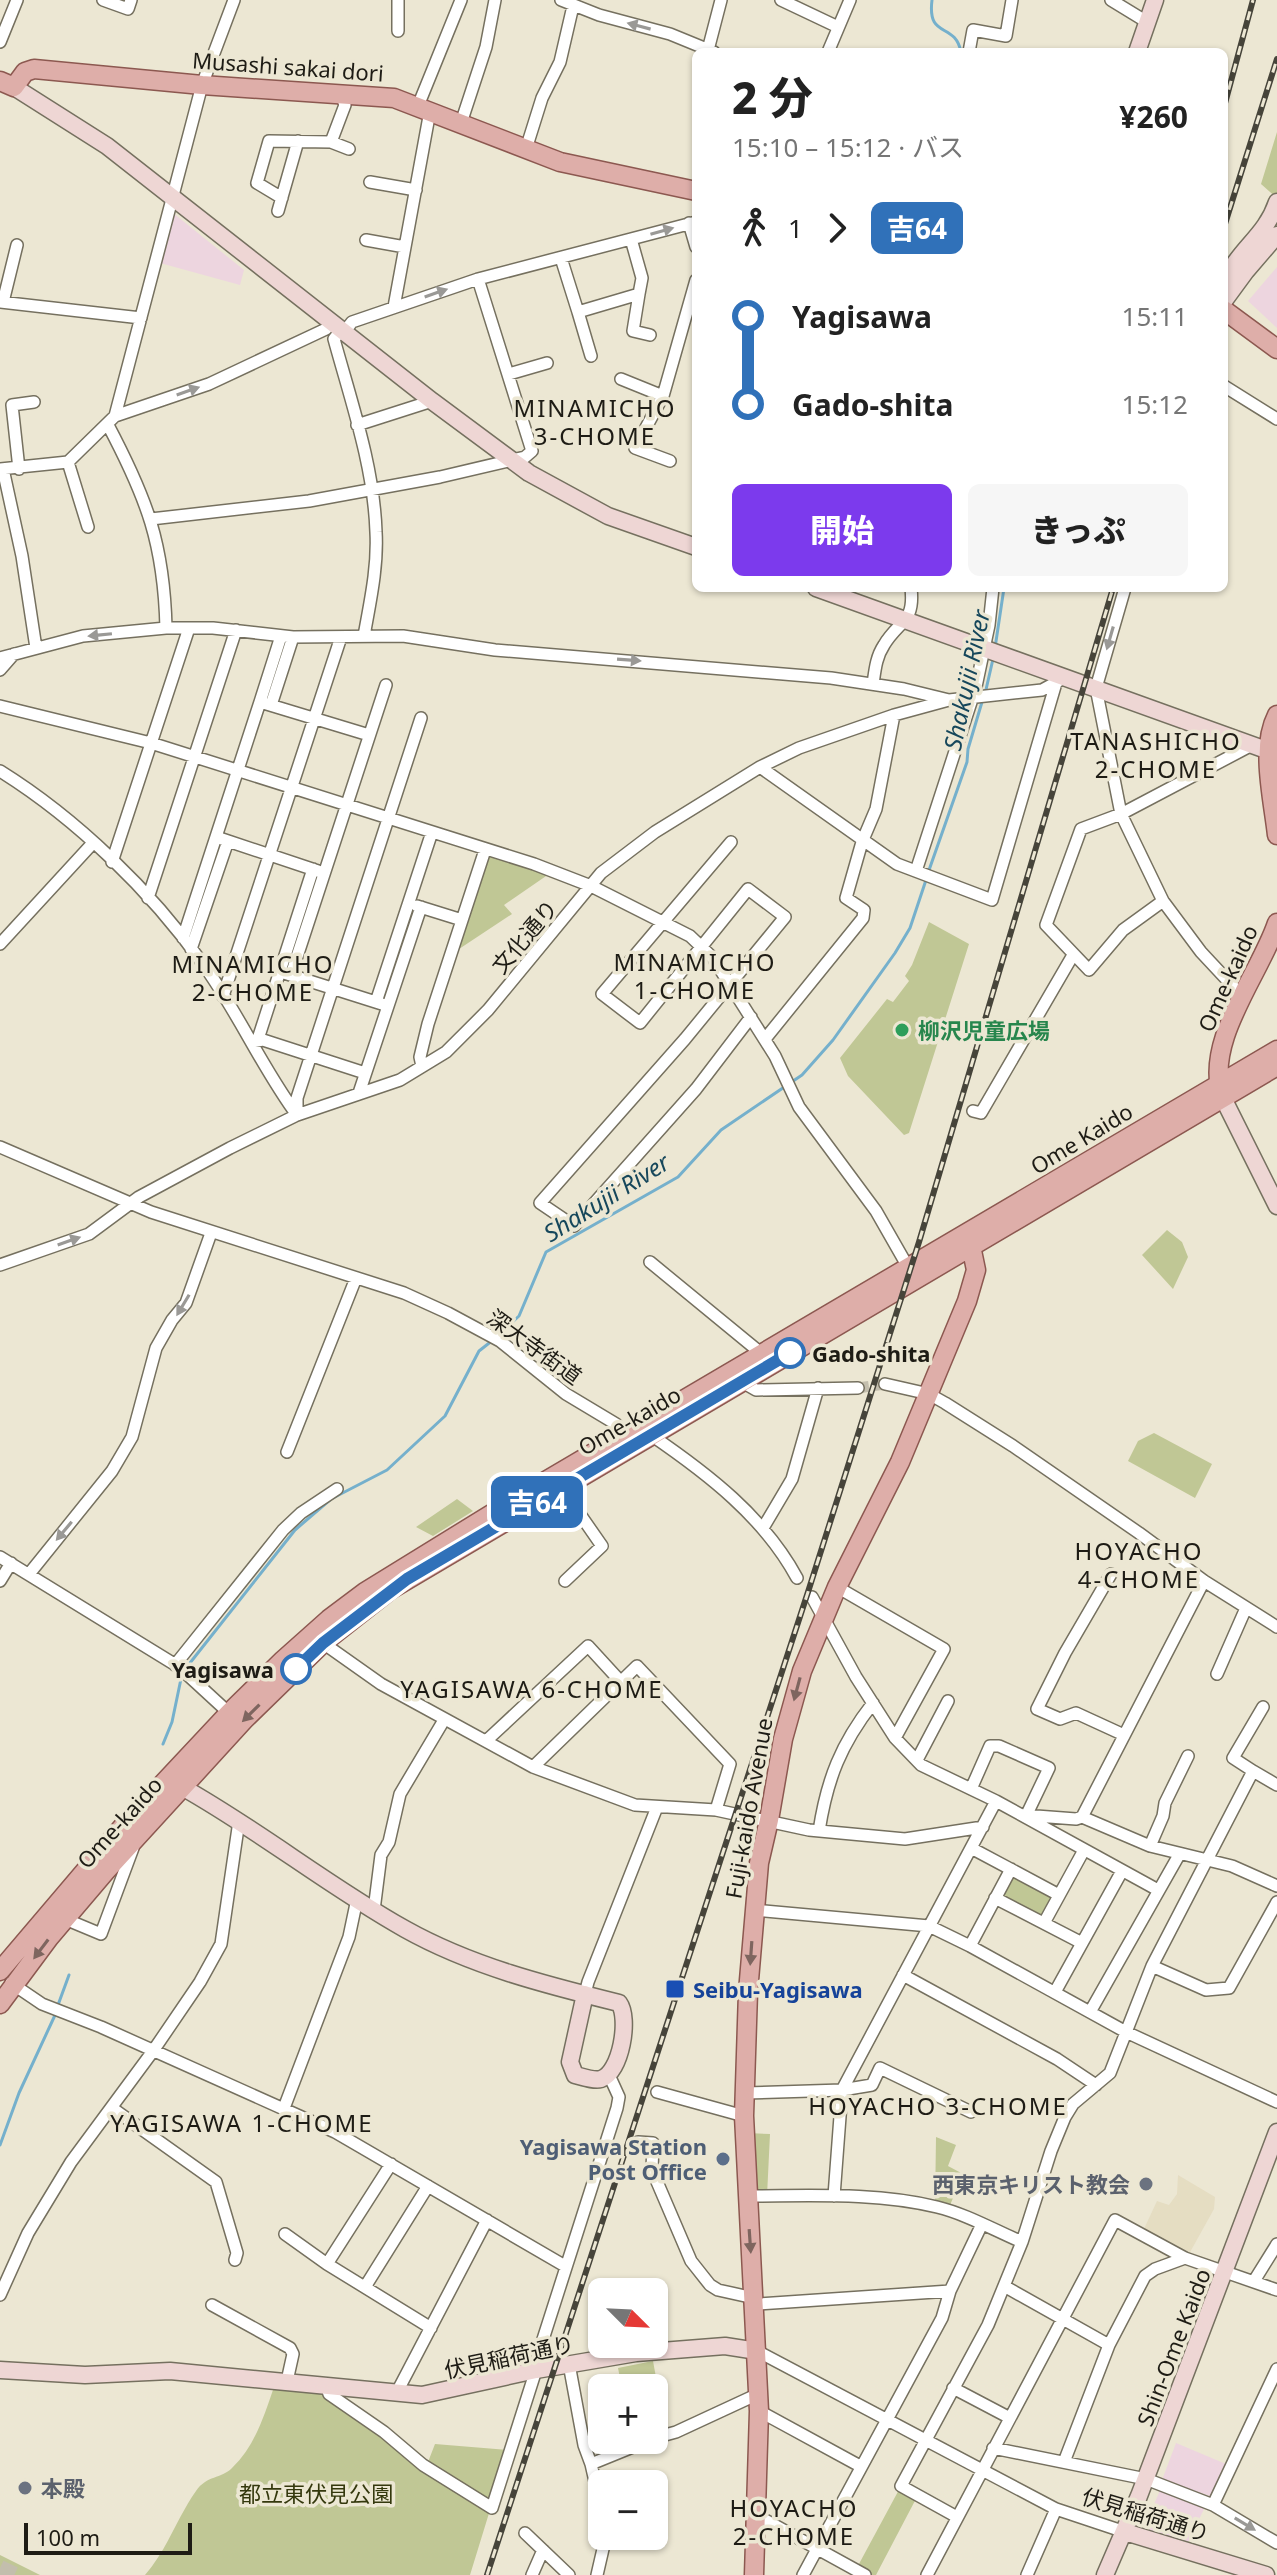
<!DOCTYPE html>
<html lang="ja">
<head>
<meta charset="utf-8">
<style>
	:root { --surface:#fff; --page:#f6f6f6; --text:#222; --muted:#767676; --accent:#7c3aed }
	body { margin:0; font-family:"Noto Sans","Noto Sans JP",sans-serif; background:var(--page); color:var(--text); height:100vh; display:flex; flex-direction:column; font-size:30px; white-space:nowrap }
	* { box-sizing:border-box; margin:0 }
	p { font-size:26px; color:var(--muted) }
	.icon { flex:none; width:44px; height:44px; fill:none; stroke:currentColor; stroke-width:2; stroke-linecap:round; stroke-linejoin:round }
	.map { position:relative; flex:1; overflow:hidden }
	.panel { position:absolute; left:692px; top:48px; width:536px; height:544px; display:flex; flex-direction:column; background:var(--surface); border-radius:12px; box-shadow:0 2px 6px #0004 }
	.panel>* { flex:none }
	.badge { padding:0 16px; border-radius:12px; font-size:28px; line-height:52px }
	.needle { width:52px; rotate:114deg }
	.tools { position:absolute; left:588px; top:2278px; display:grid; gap:16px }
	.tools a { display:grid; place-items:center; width:80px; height:80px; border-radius:12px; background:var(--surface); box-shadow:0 2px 6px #0004; font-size:40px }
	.scale { position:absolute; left:24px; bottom:20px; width:168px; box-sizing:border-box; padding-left:8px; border:4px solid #1e1c15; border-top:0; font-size:22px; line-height:28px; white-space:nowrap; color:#1e1c15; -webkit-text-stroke:6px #ece7d3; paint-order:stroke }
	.map>.badge { position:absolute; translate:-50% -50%; box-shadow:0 0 0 4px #fff }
	.legs { display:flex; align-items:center; gap:12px; height:88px; padding:0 40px; font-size:26px }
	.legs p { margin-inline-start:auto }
	.summary { display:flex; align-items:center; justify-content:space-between; height:136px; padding:0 40px }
	h1 { font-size:44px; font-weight:800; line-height:60px }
	.primary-button { display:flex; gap:16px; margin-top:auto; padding:16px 40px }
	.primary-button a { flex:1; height:92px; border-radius:12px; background:var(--accent); color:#fff; font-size:32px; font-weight:800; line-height:92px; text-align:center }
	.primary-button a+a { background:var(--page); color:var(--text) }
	ul { padding:0 40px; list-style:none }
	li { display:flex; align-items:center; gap:28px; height:88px; font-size:30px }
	li i { display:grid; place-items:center; width:12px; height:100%; margin:0 10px; background:currentColor }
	li i::after { content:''; width:20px; height:20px; margin:-10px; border:6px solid; border-radius:50%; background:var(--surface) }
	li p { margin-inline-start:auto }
	li:first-child i { background:linear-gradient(#0000 50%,currentColor 0) }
	li:last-child i { background:linear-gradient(currentColor 50%,#0000 0) }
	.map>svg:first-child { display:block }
</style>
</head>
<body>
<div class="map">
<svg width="1277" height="2575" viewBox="0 0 1277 2575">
	<rect width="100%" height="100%" fill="#ece7d3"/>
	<path fill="#edd5df" d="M173 213 244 270 240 285 160 263Z
		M1277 267V328L1248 301Z
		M1176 2443 1226 2464 1210 2496 1162 2480Z
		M1161 2488 1206 2505 1187 2544 1143 2530Z"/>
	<path fill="#e5ddc2" d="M1178 2175 1215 2197 1214 2209 1189 2254 1143 2231 1157 2201 1169 2205 1177 2194Z"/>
	<path fill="#c0c795" d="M1277 132V198L1261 184Z
		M489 856 549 874 504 905 512 914 456 951Z
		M929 922 969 944 909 1133 904 1135 848 1076 840 1058 887 999 893 1002 909 981 905 976 912 965Z
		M1167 1230 1182 1242 1188 1257 1173 1289 1142 1255Z
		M1154 1433 1212 1464 1195 1498 1128 1461 1138 1441Z
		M457 1499 473 1511 433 1536 416 1527Z
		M1011 1869 1059 1895 1044 1923 995 1898Z
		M747 2133 770 2134 767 2196H749Z
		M936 2137 956 2145 948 2166 963 2174 948 2210 935 2206Z
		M653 2361 666 2432 662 2433 658 2412H654V2388H622L618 2368Z
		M274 2387 316 2389 490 2510 470 2575H145C167 2550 177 2518 196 2491 207 2475 221 2479 232 2468 255 2446 264 2416 274 2387Z
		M435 2444 508 2450 491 2505 428 2462Z
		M901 2486 918 2495 876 2575H853Z
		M0 2555 40 2575H0Z"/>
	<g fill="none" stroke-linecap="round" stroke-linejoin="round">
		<path stroke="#75b0cc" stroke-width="3" d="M932 0C927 40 955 21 961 52
			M995 648 1004 588
			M985 694 993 659
			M928 873 967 762 968 749 982 702
			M498 1335 519 1316 546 1252 678 1177 721 1130 802 1075 833 1040 895 953 910 928 926 880
			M186 1668 295 1530 331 1499 387 1470 445 1416 479 1351 493 1340
			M163 1744 172 1722 182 1674
			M58 2005 69 1975
			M0 2145 19 2093 56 2013"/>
		<path stroke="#c3bead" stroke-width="11" stroke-dasharray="11 5.5" stroke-linecap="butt" d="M858 1388 885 1384"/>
		<path stroke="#c3bead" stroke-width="16" stroke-dasharray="16 8" stroke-linecap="butt" d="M0 2568 15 2575"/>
		<g stroke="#75705f" stroke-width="14">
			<path id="street" d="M103 0 128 9 131 0
				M398 0V31
				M561 0 599 15 670 34 714 52
				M781 0 838 27
				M1111 0 1147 22
				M0 42 17 0
				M708 50 721 0
				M828 52 850 0
				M969 52 973 30 1006 36 1012 0
				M418 106 461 0
				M461 123 486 47 495 0
				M331 142 345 105 341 94
				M526 149 542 98 560 62 573 6
				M370 182 416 190
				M282 198 257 183 269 141 331 142 349 149
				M278 211 298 141
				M689 223 696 247
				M366 240 405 247
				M561 258 578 312 639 294 642 278 631 239
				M639 294 633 331 650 335
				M0 302 141 318
				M3 302 17 245
				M394 307 430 111
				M578 312 591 356
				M342 329 334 339C351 401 374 467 376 532 378 567 370 602 364 636
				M345 331 352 322 478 279 696 222
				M509 374 547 363
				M621 379 663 396
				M1224 386 1277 419
				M115 416 209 384 326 329 332 321
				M108 425C147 499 164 544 166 628
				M357 425 432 401
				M670 461 635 448 663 396 696 280
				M68 462 88 527
				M0 469 68 462 115 416 202 85 234 0
				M3 469 22 556 36 648
				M19 469 12 405 34 402
				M151 519 309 501 440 477 525 457 532 451 478 279
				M1125 588 1096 688 1121 814 1163 901 1201 952 1243 997
				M0 658 83 636 166 628H213L293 637 403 636 495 650 831 678 904 689 949 700 1042 690 1066 677
				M0 670 14 654
				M873 684C875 670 876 657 884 645 899 620 915 623 911 588
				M974 696 989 625 993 588
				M260 702 281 636
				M271 705 293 637
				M0 706 151 743 534 864 591 886 690 936 713 958 775 1056 799 1107 876 1211 908 1267
				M760 767 897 864 992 900 1056 683
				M0 771C77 819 151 891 203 964 238 1012 262 1068 297 1115
				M216 837 318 871
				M731 842 602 994 640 1023 748 889 785 917 685 1039 540 1203 574 1226 696 1089 751 1017
				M112 862 189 628
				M916 871 973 696
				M148 898 236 630
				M1163 901 1123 930 1089 970 1046 925 1081 829 1121 814 1252 745
				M417 906 462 920
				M183 938 260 702 369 735
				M0 944 92 844
				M191 949 228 841
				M284 973 382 1004
				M291 975 386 685
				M223 996 341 637
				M376 1002 432 832
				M258 1039 313 869
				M765 1039 863 918 864 910 846 898 862 842 876 809 894 715
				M252 1042 263 1040 365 1073
				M422 1066 420 1057 428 1024 485 850
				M359 1093 421 907
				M973 1111 981 1113 1073 955
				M297 1115V1098L421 718
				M0 1147 151 1212 404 1293 448 1313 500 1341 566 1394 616 1424 628 1439
				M650 1262 762 1354
				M0 1265 89 1234 139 1197 230 1148 297 1115 400 1080 446 1052 488 1010 601 873 655 832 760 767 799 748 894 715 949 700
				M742 1382 756 1390 858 1388
				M885 1384 929 1394 945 1403 1013 1446 1139 1533 1204 1581 1277 1627
				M651 1435C708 1474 764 1517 797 1578
				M287 1452 356 1278
				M561 1487 602 1546 565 1581
				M763 1528 792 1479 818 1388
				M0 1557 179 1667 229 1713
				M29 1574 112 1471 132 1437 156 1348 172 1320 186 1303 211 1233
				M1111 1574 1065 1653 1037 1709 1060 1719 1076 1713 1124 1735
				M0 1581 11 1563
				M837 1587 944 1649 895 1738
				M812 1597 856 1677 895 1738 921 1765 996 1801 1158 1890
				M323 1643 381 1684 533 1767 635 1805 716 1810 809 1830 905 1839 983 1827
				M175 1665 283 1530 301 1513 337 1489
				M1217 1674 1246 1608
				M1263 1707 1233 1758 1253 1771 1152 1966 1206 1990 1229 1988 1277 1902
				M486 1741 588 1646 621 1682
				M917 1760 948 1701
				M533 1767 637 1666 730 1764 716 1810
				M1253 1771 1277 1785
				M971 1789 990 1746H999L1049 1768 1027 1814
				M1023 1815 1076 1819 1082 1817 1150 1846 1232 1866 1277 1886
				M1082 1817 1204 1581
				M819 1831C827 1779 841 1744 873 1703
				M1150 1846 1163 1816 1165 1803 1188 1756
				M971 1848 1059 1895
				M995 1898 1082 1943
				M374 1910 381 1855 389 1842 400 1794 444 1720
				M754 1910 929 1926 970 1946 1126 2032 1277 2102
				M65 1919 101 1934 133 1848
				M1044 1923 1084 1850
				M970 1946 1011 1869
				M903 1975 1057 2059 1096 2085
				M11 1983 42 2004 101 2027 335 2132 565 2266
				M1055 1992 1122 1871
				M585 1994 588 1982 657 1807
				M1090 2012 1179 1855
				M657 2092 744 2116
				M745 2093 842 2090 996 1801
				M112 2108 216 2182 237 2253 235 2260
				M284 2108 349 1937 357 1899
				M638 2142 653 2143 652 2170 691 2261 710 2285 718 2290 754 2298
				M746 2196C809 2196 876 2192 937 2207 966 2214 994 2230 1022 2242
				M834 2196 842 2090 872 2085 880 2068 971 2112
				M285 2234 327 2264 431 2328
				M327 2264 391 2164
				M1254 2281 1277 2244
				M1004 2286 1109 2345
				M365 2287 428 2186
				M0 2295 28 2233 71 2162 153 2051 200 1982 221 1944 239 1821
				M759 2304 950 2291
				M212 2305 290 2348 293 2354 287 2381
				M757 2351 1056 2509 1125 2532
				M569 2364 584 2445 591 2464 602 2512
				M326 2385 329 2394 384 2432 423 2465 492 2508 536 2370 538 2355 617 2108 619 2097 609 2075
				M953 2388 1010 2418
				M397 2392 487 2220
				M759 2411 860 2466
				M654 2438 676 2432 758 2394
				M993 2448 1146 2479 1213 2505 1277 2543
				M1064 2462 1109 2345 1145 2276 1155 2269 1185 2258
				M591 2464 650 2440
				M1213 2505 1277 2369
				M756 2515 865 2575
				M957 2517 901 2486 988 2325 1022 2242 1051 2151 1065 2117 1073 2104 1110 2073 1152 1966
				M525 2533 569 2575
				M532 2575 543 2550
				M597 2575 606 2536
				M803 2575 942 2318 950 2291 982 2224
				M927 2575 1115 2220 1185 2258 1277 2290
				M1027 2575 1056 2509"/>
		</g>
		<g stroke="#75705f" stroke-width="19">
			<path id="secondary" d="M1137 52 1155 0
				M14 87 107 146 432 401 529 473 608 516 696 547
				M1224 284C1237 249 1265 238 1277 202
				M1224 301 1246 271 1277 235
				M816 588 1269 751
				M1223 1098 1277 1206
				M175 1780 182 1787C259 1830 328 1886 405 1929 471 1966 546 1985 619 2003 630 2018 621 2073 601 2079 594 2081 583 2077 575 2075L570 2062 585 1994
				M0 2370 85 2375 170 2371 422 2395 536 2370 636 2353 725 2346 757 2351
				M1125 2532 1266 2575
				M1105 2575 1139 2496 1277 2132"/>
		</g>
		<g stroke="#8c5850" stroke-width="21">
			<path id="primary" d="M0 81 14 87 25 72 34 69 202 85 394 98 560 162 696 191
				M1224 310 1277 349
				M1277 715C1260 748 1273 798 1277 835
				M1222 1095C1204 1041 1260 974 1277 923
				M0 1971 124 1825 229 1713 283 1660 329 1619 365 1592 527 1492 1277 1050
				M0 2004 49 1938 106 1871 245 1719 323 1643 390 1590 1277 1066
				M754 2575 759 2411 744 2116 748 1992 759 1863 769 1820 783 1739 802 1671 837 1587 900 1462 967 1301 976 1270 969 1236"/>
		</g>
		<use href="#street" stroke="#fff" stroke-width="11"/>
		<use href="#secondary" stroke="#eed6d4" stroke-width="16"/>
		<use href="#primary" stroke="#deaea9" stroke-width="18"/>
		<g stroke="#46443a" stroke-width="6">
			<path id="rail" d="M1224 107 1253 0
				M1224 227 1277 59
				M487 2575 808 1592 919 1242 1113 588"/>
		</g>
		<use href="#rail" stroke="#ece7d3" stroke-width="3" stroke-dasharray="9" stroke-linecap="butt"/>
	</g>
	<defs><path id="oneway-solid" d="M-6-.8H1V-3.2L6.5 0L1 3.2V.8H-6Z" transform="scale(2)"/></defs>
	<g fill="#9a9996">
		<use href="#oneway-solid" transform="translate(639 26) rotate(-165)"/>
		<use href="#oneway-solid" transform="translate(662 231) rotate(-16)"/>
		<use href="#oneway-solid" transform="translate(436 293) rotate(-19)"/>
		<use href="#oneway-solid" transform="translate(188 391) rotate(-19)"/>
		<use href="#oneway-solid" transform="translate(100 635) rotate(174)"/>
		<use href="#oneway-solid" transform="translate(1110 638) rotate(106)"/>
		<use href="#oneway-solid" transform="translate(629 660) rotate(4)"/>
		<use href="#oneway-solid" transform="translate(69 1241) rotate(-19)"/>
		<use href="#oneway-solid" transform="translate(183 1305) rotate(121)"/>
		<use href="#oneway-solid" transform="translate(64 1531) rotate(130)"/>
		<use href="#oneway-solid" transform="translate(1245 2524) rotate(31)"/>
	</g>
	<g fill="#7e655f">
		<use href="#oneway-solid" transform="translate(797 1689) rotate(105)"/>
		<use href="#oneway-solid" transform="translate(251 1713) rotate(135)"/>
		<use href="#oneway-solid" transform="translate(41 1949) rotate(127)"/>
		<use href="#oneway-solid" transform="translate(751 1953) rotate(94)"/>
		<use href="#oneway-solid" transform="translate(750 2241) rotate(86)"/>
	</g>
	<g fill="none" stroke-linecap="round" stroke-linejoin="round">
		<g stroke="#fff" stroke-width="18">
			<path id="line-1" d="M296 1669 323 1643 407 1579 790 1353"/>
		</g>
		<use href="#line-1" stroke="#3071b9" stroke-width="12"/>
	</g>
	<circle fill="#2e9e5b" stroke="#ece7d3" stroke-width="3" cx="902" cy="1030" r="8"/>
	<g fill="#fff" stroke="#3071b9" stroke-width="4">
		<circle cx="790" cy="1353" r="14"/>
		<circle cx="296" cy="1669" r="14"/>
	</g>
	<rect fill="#1a4fb4" stroke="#ece7d3" stroke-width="3" x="665" y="1979" width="20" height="20" rx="4"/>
	<circle fill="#5c6f8a" stroke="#ece7d3" stroke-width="3" cx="723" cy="2159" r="8"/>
	<g fill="#6b7280" stroke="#ece7d3" stroke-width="3">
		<circle cx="1146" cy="2184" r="8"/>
		<circle cx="25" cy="2488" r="8"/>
	</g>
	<g text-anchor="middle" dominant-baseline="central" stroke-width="7" stroke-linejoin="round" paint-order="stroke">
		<g font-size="22" fill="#1e1c15" stroke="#ece7d3">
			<text transform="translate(288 66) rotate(4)">Musashi sakai dori</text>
			<text transform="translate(524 936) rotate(-50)">文化通り</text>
			<text transform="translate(1227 978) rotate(-66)">Ome-kaido</text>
			<text transform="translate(1081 1138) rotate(-31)">Ome Kaido</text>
			<text transform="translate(535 1346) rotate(36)">深大寺街道</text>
			<text transform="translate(629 1420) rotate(-30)">Ome-kaido</text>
			<text transform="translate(748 1808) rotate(-80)">Fuji-kaido Avenue</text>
			<text transform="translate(119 1822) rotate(-48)">Ome-kaido</text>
			<text transform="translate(1173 2347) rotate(-69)">Shin-Ome Kaido</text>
			<text transform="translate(509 2356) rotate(-12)">伏見稲荷通り</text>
			<text transform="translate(1146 2514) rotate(17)">伏見稲荷通り</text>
		</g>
		<g font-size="22" font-weight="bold" fill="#27864d" stroke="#ece7d3" text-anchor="start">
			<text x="918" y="1030">柳沢児童広場</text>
		</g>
		<g font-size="22" font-weight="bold" fill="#1e1c15" stroke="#ece7d3" text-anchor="start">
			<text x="812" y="1353">Gado-shita</text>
			<text x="274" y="1669" text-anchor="end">Yagisawa</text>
		</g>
		<g font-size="22" font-weight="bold" fill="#164399" stroke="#ece7d3" text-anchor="start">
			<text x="693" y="1989">Seibu-Yagisawa</text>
		</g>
		<g font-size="22" font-weight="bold" fill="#4e5e75" stroke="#ece7d3" text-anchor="end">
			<text x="707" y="2146">Yagisawa Station<tspan x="707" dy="25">Post Office</tspan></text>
		</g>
		<g font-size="22" font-weight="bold" fill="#5b616d" stroke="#ece7d3" text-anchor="end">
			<text x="1130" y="2184">西東京キリスト教会</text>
			<text x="41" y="2488" text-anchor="start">本殿</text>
		</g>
		<g font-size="22" fill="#34380d" stroke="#ece7d3">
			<text x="316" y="2493">都立東伏見公園</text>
		</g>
		<g font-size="24" letter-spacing="2" fill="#1e1c15" stroke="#ece7d3">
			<text x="595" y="407">MINAMICHO<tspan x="595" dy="28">3-CHOME</tspan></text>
			<text x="1156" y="740">TANASHICHO<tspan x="1156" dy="28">2-CHOME</tspan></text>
			<text x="695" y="961">MINAMICHO<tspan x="695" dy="28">1-CHOME</tspan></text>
			<text x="253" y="963">MINAMICHO<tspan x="253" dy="28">2-CHOME</tspan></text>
			<text x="1139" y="1550">HOYACHO<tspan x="1139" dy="28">4-CHOME</tspan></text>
			<text x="532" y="1688">YAGISAWA 6-CHOME</text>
			<text x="938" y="2105">HOYACHO 3-CHOME</text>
			<text x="242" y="2122">YAGISAWA 1-CHOME</text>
			<text x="794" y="2507">HOYACHO<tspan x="794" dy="28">2-CHOME</tspan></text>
		</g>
		<g font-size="24" font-style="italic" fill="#16475b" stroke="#ece7d3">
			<text transform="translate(966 680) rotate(-78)">Shakujii River</text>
			<text transform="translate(606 1197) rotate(-32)">Shakujii River</text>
		</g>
	</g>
</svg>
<div class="tools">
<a><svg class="needle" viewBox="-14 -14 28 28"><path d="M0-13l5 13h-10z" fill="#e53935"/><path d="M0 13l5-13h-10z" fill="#767676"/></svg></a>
<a>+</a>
<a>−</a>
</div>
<div class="scale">100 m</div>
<b class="badge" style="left:537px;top:1502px;background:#3071b9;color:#fff">吉64</b>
<section class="panel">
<div class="summary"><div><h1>2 分</h1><p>15:10 – 15:12 · バス</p></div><b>¥260</b></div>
<div class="legs"><svg class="icon" aria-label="walk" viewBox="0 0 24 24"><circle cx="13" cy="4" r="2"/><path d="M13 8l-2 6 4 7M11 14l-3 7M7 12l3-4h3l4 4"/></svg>1<svg class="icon" aria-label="forward" viewBox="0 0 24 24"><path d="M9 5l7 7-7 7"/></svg><b class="badge" style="background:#3071b9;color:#fff">吉64</b></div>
<ul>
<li><i style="color:#3071b9"></i><b>Yagisawa</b><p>15:11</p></li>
<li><i style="color:#3071b9"></i><b>Gado-shita</b><p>15:12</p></li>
</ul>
<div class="primary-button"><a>開始</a><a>きっぷ</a></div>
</section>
</div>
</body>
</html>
